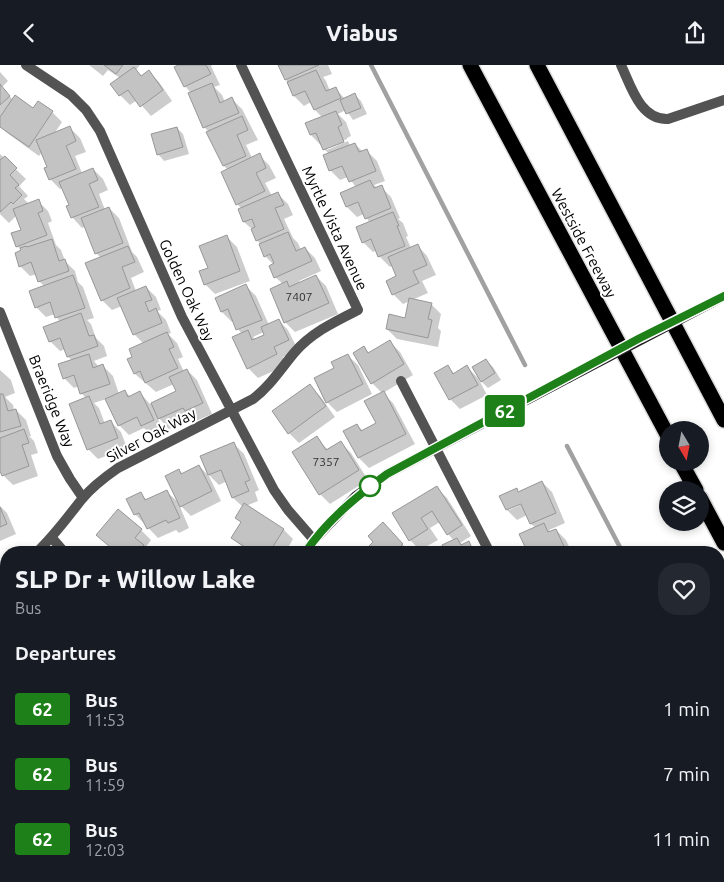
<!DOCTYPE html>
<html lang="en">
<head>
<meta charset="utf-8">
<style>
	:root { --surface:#171b24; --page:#242831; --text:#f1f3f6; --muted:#9ea1a6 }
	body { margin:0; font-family:Ubuntu,sans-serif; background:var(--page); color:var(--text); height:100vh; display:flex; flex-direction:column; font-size:19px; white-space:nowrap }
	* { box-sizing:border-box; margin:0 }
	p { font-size:16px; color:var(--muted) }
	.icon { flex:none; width:28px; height:28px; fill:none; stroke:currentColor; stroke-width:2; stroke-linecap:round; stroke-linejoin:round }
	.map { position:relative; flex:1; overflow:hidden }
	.sheet { position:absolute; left:0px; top:481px; width:725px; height:336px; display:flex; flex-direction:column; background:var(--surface); border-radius:20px 20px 0 0; box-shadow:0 2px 8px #0003 }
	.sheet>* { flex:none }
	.badge { padding:0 10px; border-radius:4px; font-size:18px; line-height:32px }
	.needle { width:32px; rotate:170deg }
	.buttons { position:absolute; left:659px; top:356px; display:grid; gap:10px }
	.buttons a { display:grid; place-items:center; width:50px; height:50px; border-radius:50%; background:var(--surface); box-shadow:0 2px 8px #0003; font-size:25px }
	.map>.badge { position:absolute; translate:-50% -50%; box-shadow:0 0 0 2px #fff }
	h2 { padding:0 15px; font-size:19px; line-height:45px }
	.round { display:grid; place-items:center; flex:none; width:52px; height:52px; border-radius:20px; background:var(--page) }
	.summary { display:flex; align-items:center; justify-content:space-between; height:85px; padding:0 15px }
	h1 { font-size:24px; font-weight:800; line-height:38px }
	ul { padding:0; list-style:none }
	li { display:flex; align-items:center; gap:15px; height:65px; padding:0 15px }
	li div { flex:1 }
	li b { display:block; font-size:19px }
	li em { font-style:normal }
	li .badge { min-width:55px; font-weight:700; text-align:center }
	header { display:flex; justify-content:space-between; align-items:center; height:65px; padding:0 15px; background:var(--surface); font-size:22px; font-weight:800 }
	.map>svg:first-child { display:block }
</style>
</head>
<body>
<header><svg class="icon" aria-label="back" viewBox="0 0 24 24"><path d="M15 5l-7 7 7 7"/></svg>Viabus<svg class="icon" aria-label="share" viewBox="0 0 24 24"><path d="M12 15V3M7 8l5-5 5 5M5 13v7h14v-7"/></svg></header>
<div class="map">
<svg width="724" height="817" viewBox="0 0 724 817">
	<rect width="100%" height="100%" fill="#fff"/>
	<path fill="#0003" fill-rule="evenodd" d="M89 0H140L136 5 142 11 149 7 159 17 172 36 151 51 137 35 130 40 120 30V13L108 5 103 11Z
		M181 0H213L211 1 220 20 214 22 222 30 225 37 232 34 242 44 258 75 246 80 252 93 259 90 269 100 276 113 265 118 272 131 278 129 288 139 293 150 284 154 293 173 298 178 301 185 305 183 315 193 321 206 299 216 300 218 316 211 326 221 338 249 295 267 285 257 283 219 275 212 274 200 265 191 261 180 257 175 253 165 244 157 239 145 242 144 237 139 228 105 224 101 209 67 204 62 191 28 185 21Z
		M279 0H328L332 9 323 12 326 16 330 26 335 23 345 34 355 30 361 36 367 49 353 55 346 45 338 49 346 57 351 71 347 73V74L327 82V85L348 76 350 81 355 79 363 87 367 86 377 96 385 116 374 120 377 123 381 122 391 132 400 153 398 154 403 158 408 171 406 172 411 183 417 180 427 191 436 210 422 216 428 228 412 235 431 239 441 249 438 263 441 266 438 282 397 274 387 264 406 254 410 236 403 239 393 229 398 212 393 200 390 202 380 192 377 185 373 187 363 177 370 158 364 149 357 152 347 142 356 122 348 112 340 115 330 105 329 89 311 70 322 52 315 45 311 37 304 41 294 31Z
		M0 7 8 16 2 22 13 35 34 45 39 38 52 47 62 57 54 69 70 63 80 73 86 87 75 91 82 108 93 104 103 114 108 125 99 129 105 145 109 143 119 153 132 187 137 192 144 207 131 213 136 226 146 222 156 232 161 245 157 246 166 255 171 268 168 269 177 278 183 292 178 294 184 307 187 305 197 315 212 349 196 356 193 353 169 364 156 350 163 365 152 371 144 363 129 370 119 360 106 334 94 338 99 343 105 359 111 357 121 367 127 383 98 394 88 384 86 333 81 328 79 321 74 323 64 313 72 295 68 292 66 284 60 286 50 276 60 257 55 249 46 252 36 242 45 222 39 216 37 209 30 211 20 201 22 186 17 181 23 166 17 150 9 158 0 149V89L26 114 19 121 28 131 24 134 29 139 38 136 48 146 52 156 48 158 56 180 61 185 65 196 75 206 78 217 83 222 94 253 87 255 91 259 96 273 104 281 107 291 94 296 99 302 103 301 113 311 119 329 124 326 131 332 140 328 150 339 178 327 174 319 156 327 135 309 134 292 143 278 134 269 122 241 112 245 102 235 101 193 96 188 86 161 82 163 72 152 71 141 63 123 60 124 50 114 49 102 42 87 39 91 7 68 0 61Z
		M177 63 183 69 189 89 164 96 158 89Z
		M227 172 237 182 250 216 215 229 205 219 209 204Z
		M246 221 256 231 269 260 278 255 288 265 298 285 283 292 287 300 258 313 248 303 242 269 238 264 234 256 232 257 222 247 217 233ZM264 267 266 271 256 275 253 272Z
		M390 277 400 287 413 310 383 328 393 338 415 379 369 403 359 393 357 360 363 366 378 359 382 328 372 318 364 283 370 289Z
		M347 290 358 300 372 329 337 347 327 337 336 303Z
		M486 295 493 302 501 315 488 323 479 314Z
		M448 302 455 309 467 302 478 313 487 330 460 344 450 334Z
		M0 305 11 315 15 328 5 332 13 340 14 346 16 345 26 355 31 371H29L34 376 38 388 31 390 38 411 13 420 3 410 0 403Z
		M310 321 320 331 335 352 299 378 289 368Z
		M317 373 328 385 341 378 351 388 368 415 330 439 320 429Z
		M234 379 244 389 259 425 255 427 258 436 246 441 283 464 293 474 285 488H250L232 473 242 458 236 452 243 442 233 433 227 416 219 420 209 410Z
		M199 401 209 411 221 436 191 451 180 440 179 405 183 409Z
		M542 417 552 427 565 458 549 465 551 467 556 465 566 475 572 488H531L527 483 536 463 531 459 527 450 517 455 507 445 516 425 519 428ZM526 435 527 437 509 445V442Z
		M437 423 447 433 471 471 460 478 463 480 468 478 478 488H446L454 476 448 469 440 457 430 463 438 475 420 485 410 475 394 449Z
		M167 427 178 437 189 463 179 468 176 465 158 473 135 449 141 429 148 436Z
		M0 441 7 448 16 469 0 476Z
		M141 465 151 475 145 483 149 488H116L98 470Z
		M393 469 410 488H364Z
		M5 540 6 541V573L0 567V542Z
		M0 573 3 598H0Z
		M0 624H6V668H0Z
		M719 777 721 781H724V817H693L719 811Z
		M0 786 6 792V803L0 804Z
		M0 808 5 813 6 817H0Z
		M53 811H81L82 817H54Z
		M147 811H179L180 817H149Z
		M222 811H253L258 817H220L225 813Z
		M332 811H368L371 817H330H333Z
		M381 811H428L432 817H382Z
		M482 811H533L538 817H488Z
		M585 811H623L626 817H591Z"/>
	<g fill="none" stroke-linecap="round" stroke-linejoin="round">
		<path stroke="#a1a1a1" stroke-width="4.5" d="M371 0 525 300
			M567 381 623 488"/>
	</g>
	<path fill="#c3c3c3" stroke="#979797" d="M104 0H123L116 9Z
		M178 0H206L211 9 184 22 174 2Z
		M278 0H319L285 15Z
		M134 2 141 11 149 5 163 25 140 42 128 25 119 31 110 19Z
		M316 5 326 26 336 22 341 33 314 45 305 26 293 31 287 17Z
		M212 18 220 38 232 32 239 48 203 63 188 28Z
		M0 19 10 31 0 40Z
		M355 28 361 43 346 49 340 35Z
		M15 30 33 43 38 36 53 46 29 82 0 62V52Z
		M336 46 342 60 338 62 344 77 323 85 316 68 310 70 305 58Z
		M242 51 248 65 237 70 246 91 223 101 206 67Z
		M70 61 76 76 66 81 76 104 49 115 44 103 47 102 36 75Z
		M177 62 183 82 157 90 151 69Z
		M355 78 359 87 367 84 376 106 349 117 342 101 329 106 323 90Z
		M260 88 266 103 256 108 265 126 236 140 221 107Z
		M5 91 17 103 10 110 19 120 15 123 22 130 13 139 11 137 0 147V95Z
		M93 103 98 115 89 119 99 142 71 153 66 141 69 140 59 117Z
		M370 115 374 123 382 120 391 143 365 154 358 137 346 142 340 128Z
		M278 127 284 140 275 143 284 164 256 176 251 164 255 162 252 154 243 157 238 144Z
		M39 134 43 146 38 148 47 170 16 182 11 168 21 165 13 144Z
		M109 142 123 178 95 189 81 153Z
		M393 147 399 161H397L405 181 378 192 371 174 362 178 356 162Z
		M288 167 296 186 305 182 312 196 274 213 269 201 274 198 270 189 264 192 259 179Z
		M227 170 240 206 204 220 199 206 208 203 199 181Z
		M52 174 59 196 65 194 69 206 38 217 31 197 19 202 15 188 21 185 20 183 26 181 27 182Z
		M418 179 427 200 413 206 419 218 392 230 386 216 396 211 388 192Z
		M128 181 135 197 122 202 130 223 101 236 85 198Z
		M73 210 85 243 55 253 50 237 35 243 29 226Z
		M316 210 329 238 284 258 270 224 287 216 289 222Z
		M246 219 262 255 236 265 228 244 221 247 215 233Z
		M146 221 152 235 145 237 149 247 156 243 162 258 133 270 117 233Z
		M409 233 432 238 428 254 432 255 428 273 386 264 389 249 405 253Z
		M81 248 89 271 94 270 98 281 67 292 60 273 49 277 43 262Z
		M279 254 289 275 274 282 277 289 247 304 232 272 248 265 252 275 264 270 261 262Z
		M167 267 174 282 169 284 178 303 145 318 140 306 134 309 127 294 132 292 129 284Z
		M390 275 404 299 371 319 353 288 364 281 368 288Z
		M89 289 93 303 103 299 110 319 80 329 74 310 63 314 58 299Z
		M348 289 363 319 326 338 314 313 334 303 331 297Z
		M486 294 495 308 481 317 472 302Z
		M448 300 453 309 467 300 478 320 449 335 434 308Z
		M187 304 203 338 185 346 183 343 158 354 151 338 176 326 169 312Z
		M310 319 326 341 288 369 272 346Z
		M125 325 128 332 140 326 154 355 141 361 137 352 118 361 105 334Z
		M384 326 406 369 358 393 343 366 357 359 361 366 376 358 364 336Z
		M0 329H3L8 346 16 344 21 361 0 367Z
		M89 331 100 359 111 355 118 373 87 385 69 339Z
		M24 364 29 378 22 380 29 401 2 411 0 406V373Z
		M317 371 326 385 341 376 359 405 319 430 292 387Z
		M234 377 250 415 245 417 249 426 232 433 221 405 208 410 200 391Z
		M199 400 212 426 180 442 165 411 179 404 181 409Z
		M542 416 556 448 530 459 521 439 506 445 499 431 517 423 518 427Z
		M437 421 462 460 447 470 432 446 421 453 428 464 409 476 392 448Z
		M167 425 180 453 168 458 166 455 147 464 139 448 134 450 126 434 141 427 145 435Z
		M244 438 284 464 269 488H254L231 473 241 457 235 453Z
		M0 442 7 459 0 462Z
		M118 444 142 464 135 473 144 480 138 488H127L121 482 116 487 96 470Z
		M383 457 403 479 394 488H362L373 477 368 471Z
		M544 458 548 467 556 464 567 488H533L530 482 526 484 519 469Z
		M457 473 461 480 469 476 474 488H445L442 480Z
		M5 539 6 541V573L3 566 0 567V540Z
		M0 623H6V645H3V658H0Z
		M723 779 724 793 720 794 724 805V817H692L700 813V811H719V780Z
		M52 811H73L74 817H53Z
		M146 811H172L173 817H147Z
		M229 811H251L252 817H219L218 813Z
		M331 811H363V817H322L332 816Z
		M379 811H424L425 817H380Z
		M495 811H530L531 817H490L489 813Z
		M587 811H619L621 817H589Z"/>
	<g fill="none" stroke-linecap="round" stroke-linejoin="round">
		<g stroke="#dbdbdb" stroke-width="18">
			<path id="highway" d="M470 0 668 371
				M537 0 724 355
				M681 398 696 425
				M700 433 724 478"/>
		</g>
		<path stroke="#535353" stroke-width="10" d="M26 0 71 30 86 45 100 66 182 252 274 425 288 445 314 475
			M621 0C631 21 640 55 668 54L724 35
			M0 247 57 391 70 414 83 433
			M401 316 490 488
			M52 473 65 488
			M36 488C55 470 66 454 82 434 92 422 105 412 118 403L253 334C270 321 280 305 294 288 311 268 334 257 358 245L241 0
			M0 509 6 506
			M0 687H6
			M107 811 108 817
			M445 811 446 817
			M655 811 657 817"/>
		<path stroke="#202020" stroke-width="10" d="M711 238 724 231
			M305 488 314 475 356 431 387 409 568 313
			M279 811 280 817"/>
		<use href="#highway" stroke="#000" stroke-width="15"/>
		<path stroke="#202020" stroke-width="10" d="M568 313 711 238"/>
	</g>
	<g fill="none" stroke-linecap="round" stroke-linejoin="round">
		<g stroke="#fff" stroke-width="11">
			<path id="line" d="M305 488C326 456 357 431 387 409L640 273 724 231"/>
		</g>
		<use href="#line" stroke="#1e8019" stroke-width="8"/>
	</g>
	<circle fill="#fff" stroke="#1e8019" stroke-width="2.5" cx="370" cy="421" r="10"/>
	<g text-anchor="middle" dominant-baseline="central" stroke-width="4" stroke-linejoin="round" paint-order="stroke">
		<g font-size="12" fill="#313131">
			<text x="299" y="231">7407</text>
			<text x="326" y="396">7357</text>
		</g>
		<g font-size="15" fill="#000" stroke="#fff">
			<text transform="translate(335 163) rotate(65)">Myrtle Vista Avenue</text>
			<text transform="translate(584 178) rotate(62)">Westside Freeway</text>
			<text transform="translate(187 225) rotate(65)">Golden Oak Way</text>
			<text transform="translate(52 336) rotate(68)">Braeridge Way</text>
			<text transform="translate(151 370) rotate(-28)">Silver Oak Way</text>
		</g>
	</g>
</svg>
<div class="buttons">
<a><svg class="needle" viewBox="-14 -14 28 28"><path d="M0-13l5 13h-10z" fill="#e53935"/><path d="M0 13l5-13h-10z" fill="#9ea1a6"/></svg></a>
<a><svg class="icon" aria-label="layers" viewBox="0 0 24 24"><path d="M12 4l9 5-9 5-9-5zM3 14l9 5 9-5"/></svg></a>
</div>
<b class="badge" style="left:505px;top:346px;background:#1e8019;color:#fff">62</b>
<section class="sheet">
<div class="summary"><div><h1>SLP Dr + Willow Lake</h1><p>Bus</p></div><a class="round"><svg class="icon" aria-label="heart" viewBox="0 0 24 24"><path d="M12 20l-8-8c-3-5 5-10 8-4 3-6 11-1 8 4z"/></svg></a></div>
<h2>Departures</h2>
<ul>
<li><span class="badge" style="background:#1e8019;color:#fff">62</span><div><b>Bus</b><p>11:53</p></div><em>1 min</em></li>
<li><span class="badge" style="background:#1e8019;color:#fff">62</span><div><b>Bus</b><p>11:59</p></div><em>7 min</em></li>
<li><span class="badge" style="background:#1e8019;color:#fff">62</span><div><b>Bus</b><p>12:03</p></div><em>11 min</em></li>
</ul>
</section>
</div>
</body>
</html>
